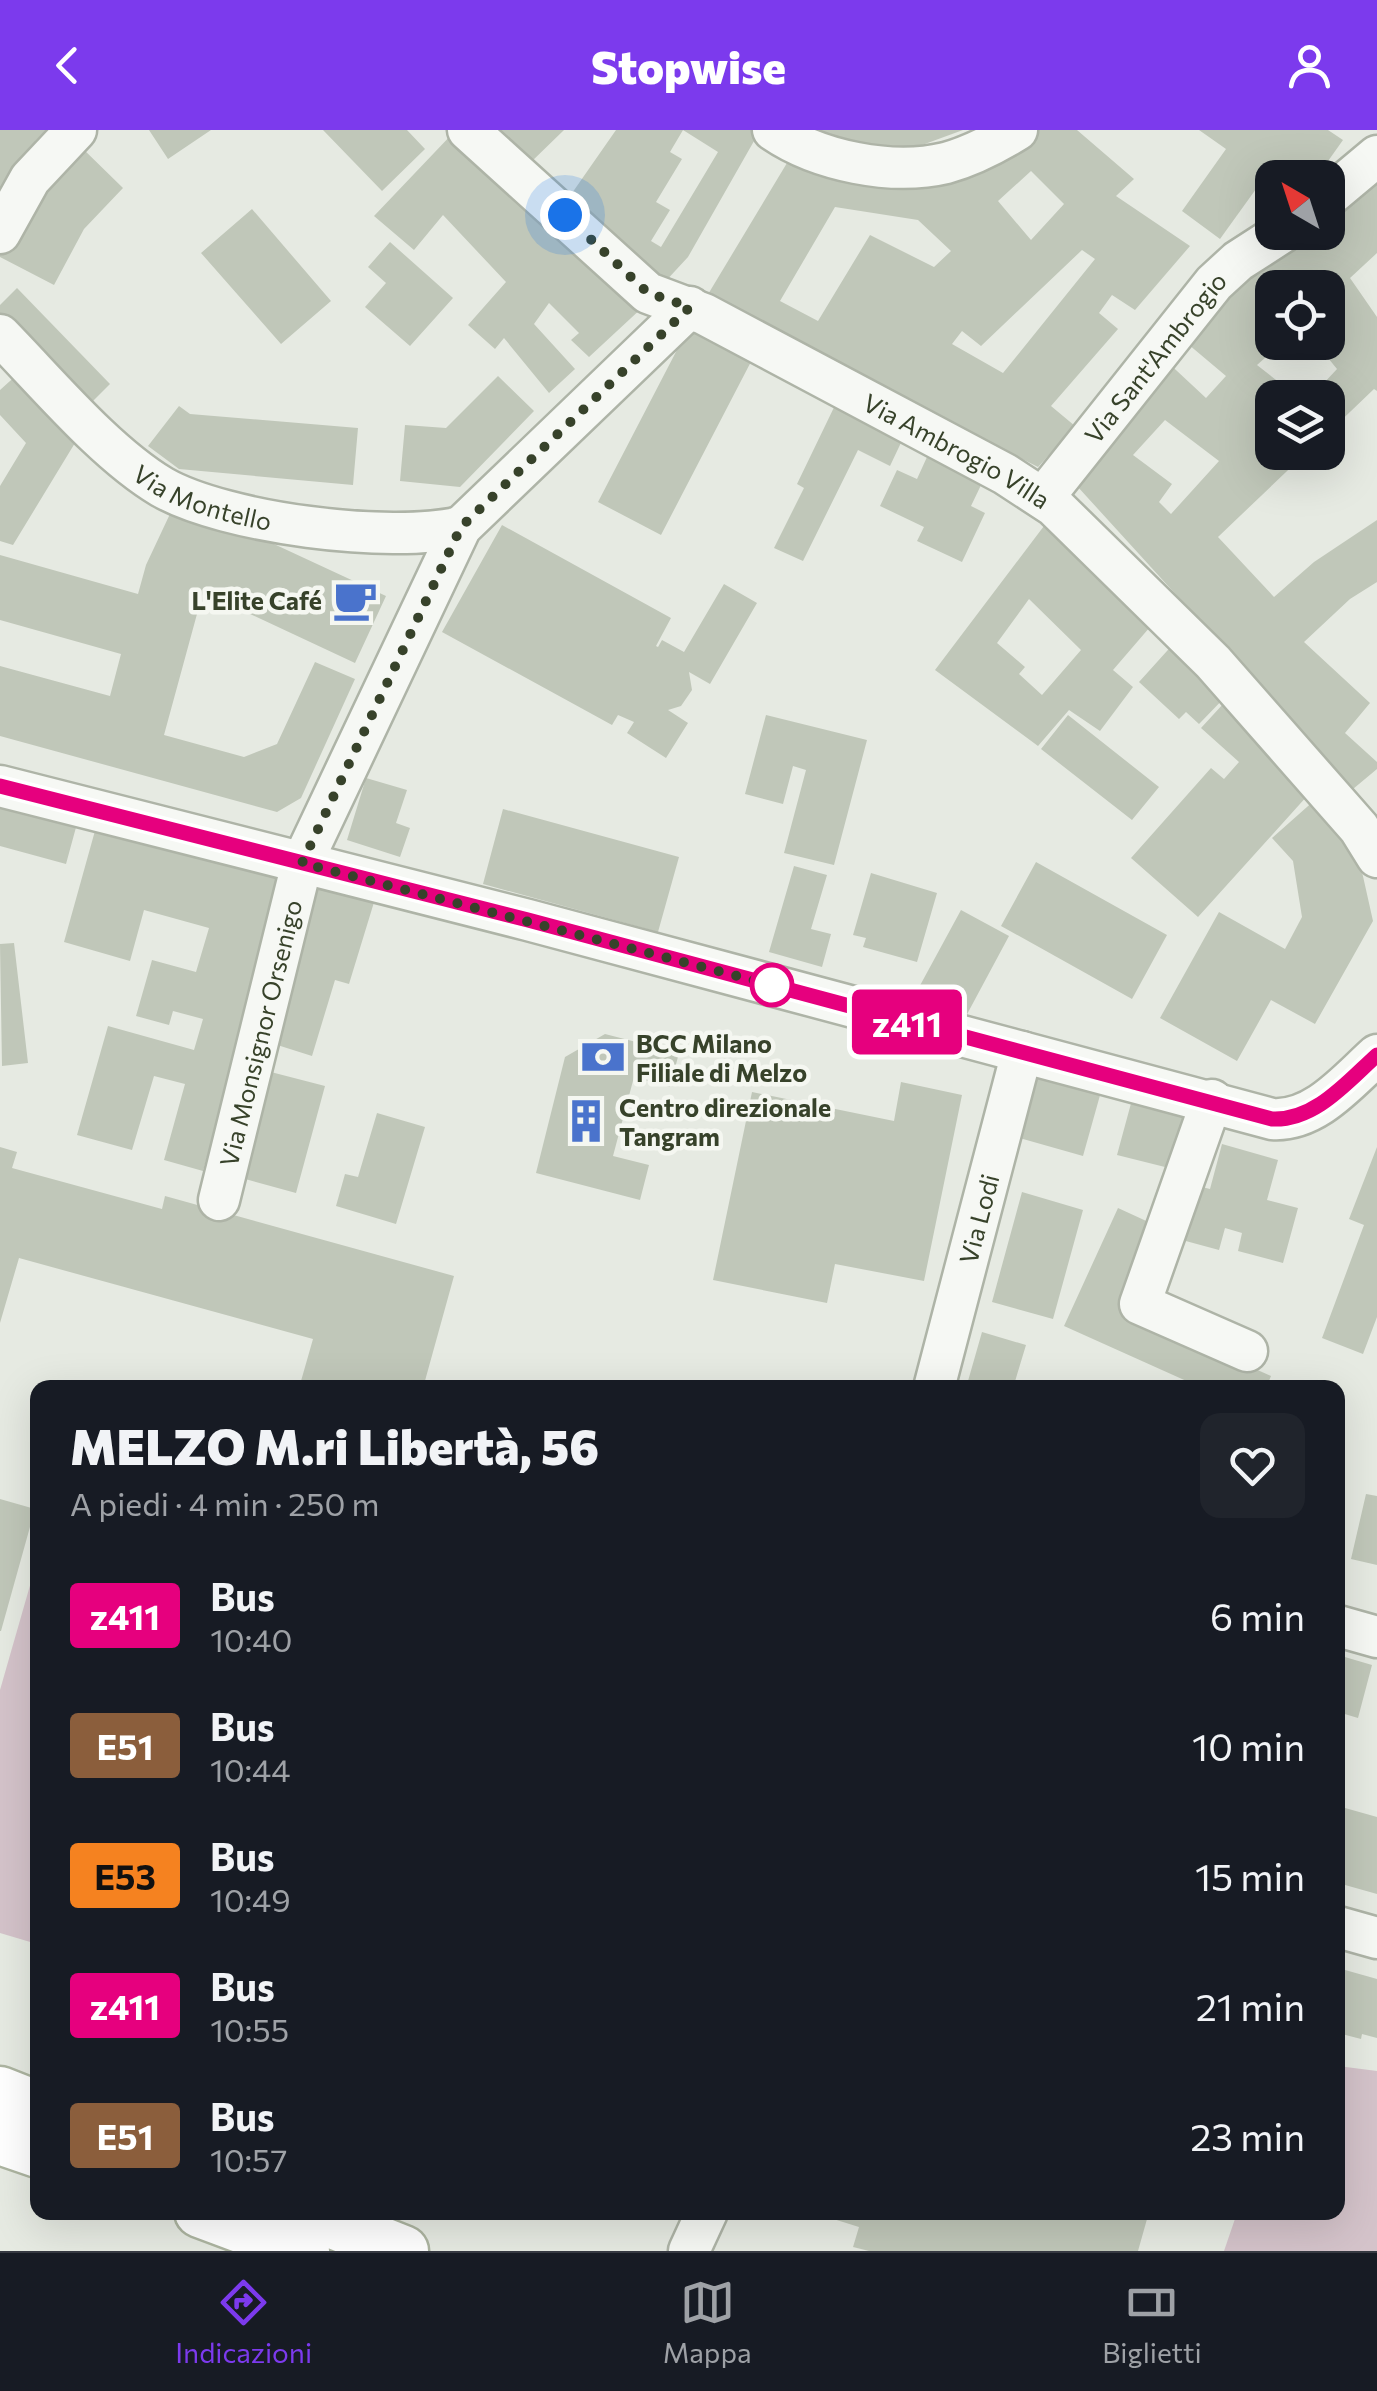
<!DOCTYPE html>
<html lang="it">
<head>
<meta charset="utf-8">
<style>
	:root { --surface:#171b24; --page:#20242c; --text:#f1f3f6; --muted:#9ea1a6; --line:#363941; --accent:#7c3aed }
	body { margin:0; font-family:Commissioner,sans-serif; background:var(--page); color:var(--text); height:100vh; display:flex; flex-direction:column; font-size:38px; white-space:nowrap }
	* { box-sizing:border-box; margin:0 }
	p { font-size:32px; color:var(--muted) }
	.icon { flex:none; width:55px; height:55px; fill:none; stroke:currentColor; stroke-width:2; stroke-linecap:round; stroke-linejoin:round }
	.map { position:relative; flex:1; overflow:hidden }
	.sheet { position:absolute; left:30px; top:1250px; width:1315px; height:840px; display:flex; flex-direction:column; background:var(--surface); border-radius:20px; box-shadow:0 10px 40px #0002 }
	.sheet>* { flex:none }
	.badge { padding:0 20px; border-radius:8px; font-size:35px; line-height:65px }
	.needle { width:65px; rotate:321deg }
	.controls { position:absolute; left:1255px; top:30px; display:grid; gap:20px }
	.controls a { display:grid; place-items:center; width:90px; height:90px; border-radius:20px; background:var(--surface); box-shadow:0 10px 40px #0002; font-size:50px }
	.you { position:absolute; width:50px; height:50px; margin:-25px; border:8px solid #fff; border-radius:50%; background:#1a73e8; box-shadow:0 0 0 15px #1a73e833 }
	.map>.badge { position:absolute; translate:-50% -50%; box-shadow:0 0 0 5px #fff }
	.round { display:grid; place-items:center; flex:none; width:105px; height:105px; border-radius:20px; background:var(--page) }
	.head { display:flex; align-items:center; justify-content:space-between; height:170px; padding:0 40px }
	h1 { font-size:48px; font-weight:800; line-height:75px }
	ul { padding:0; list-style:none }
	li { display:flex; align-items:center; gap:30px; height:130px; padding:0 40px }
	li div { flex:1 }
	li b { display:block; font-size:38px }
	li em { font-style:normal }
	li .badge { min-width:110px; font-weight:700; text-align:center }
	header { display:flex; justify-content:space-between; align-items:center; height:130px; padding:0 40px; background:var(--accent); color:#fff; font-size:45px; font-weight:800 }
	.menu { display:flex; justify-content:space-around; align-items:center; height:140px; border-top:2px solid var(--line); background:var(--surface); font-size:28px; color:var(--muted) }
	.menu a { display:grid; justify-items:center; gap:5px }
	.menu .current { color:var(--accent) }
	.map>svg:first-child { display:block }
</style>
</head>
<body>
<header><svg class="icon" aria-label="back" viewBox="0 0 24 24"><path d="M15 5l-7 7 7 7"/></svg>Stopwise<svg class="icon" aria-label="person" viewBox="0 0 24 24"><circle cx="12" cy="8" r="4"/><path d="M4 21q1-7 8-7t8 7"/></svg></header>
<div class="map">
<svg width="1377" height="2121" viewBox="0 0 1377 2121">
	<rect width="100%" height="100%" fill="#e6eae2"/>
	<path fill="#d4c3ca" d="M35 1438H38L37 1814 0 1803V1560Z
		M1338 1936 1377 1941V2121H1224L1237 2083 1338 2082Z"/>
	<path fill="#c0c7b9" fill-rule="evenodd" d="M0 0H46L36 10 0 69Z
		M149 0H211L168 29Z
		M323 0H407L425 19 382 61Z
		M491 0H564L528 35Z
		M616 0H752L758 4 688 127 663 154 570 66ZM683 0 718 22 661 117 651 111 670 80 656 72 682 29 670 22Z
		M798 0H963L903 22Z
		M1031 0H1077L1134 49 1116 66 1190 116 1135 180 1112 165 1099 183 1118 199 1051 276 1075 296 1038 337 707 166 793 23 884 47ZM1031 41 1064 74 1031 110 998 71ZM835 77 918 90 951 121 934 137 870 105 818 191 780 171ZM1082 120 1095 129 1003 243 952 214 962 201 981 216Z
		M1199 0H1328L1343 10 1316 48H1272V70L1256 59 1220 109 1182 81 1226 19Z
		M454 2 644 176 589 227 571 210 579 203 549 173 534 194 575 239 549 263 504 208 495 219 468 195 506 152 443 85 414 120 374 86Z
		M78 14 123 58 84 99 54 155 0 127V119Z
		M1377 35V123L1350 148 1377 187V261L1374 259 1328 303V268H1310L1337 239 1315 212H1328V158H1272V212L1301 213 1266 227 1257 235 1299 268H1272V322H1307L1218 407 1274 467 1314 432 1377 390V452L1350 469 1304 512 1370 573 1345 603 1377 632V639L1353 659 1067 345 1162 227 1206 268 1226 246 1182 209 1298 102H1328V77ZM1165 290 1219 331 1171 384 1159 372 1172 354 1133 325Z
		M252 79 331 171 281 214 201 123Z
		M390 112 453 168 410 216 365 177 386 153 368 137Z
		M17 158 110 254 86 278 0 189V175Z
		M692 191 755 224 661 405 598 372Z
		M20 242 78 308 13 415 0 411V356L26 313 0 285V260Z
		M498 246 534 281 460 357 400 351 405 295 446 298Z
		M839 267 907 300 890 336 858 320 803 431 774 418 804 358 797 354Z
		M179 276 190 284 358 298 353 355 179 339 148 316Z
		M927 327 982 353 971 376 985 383 962 432 917 411 924 397 880 376 897 340 917 349Z
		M177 369 386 466 355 533 203 462 164 605 244 627 277 614 315 532 355 549 301 668 277 682 0 606V536L110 566 121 524 0 490V425L138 464 146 435Z
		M1050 388 1150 497 1113 540 1133 557 1100 601 1069 580 1038 616 935 540ZM1029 469 1081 520 1042 565 1019 544 1025 537 997 513Z
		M502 395 671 488 656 516 658 517 662 510 684 522 724 454 757 473 710 554 689 542 692 560 681 576 668 580 688 593 666 628 627 603 634 592 618 585 612 595 442 502Z
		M1176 511 1231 561 1199 594 1186 582 1179 589 1139 552Z
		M1224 573 1317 655 1198 787 1131 728 1211 638 1224 649 1239 632 1201 598Z
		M766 585 867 610 834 735 784 723 806 640 793 636 783 674 745 664Z
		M1068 585 1159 657 1132 690 1041 619Z
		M366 648 407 660 396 693 410 698 400 727 347 710Z
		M0 668 78 690 66 734 0 716Z
		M1316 669 1356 715 1373 791 1315 894 1271 870 1237 931 1160 888 1219 782 1285 819 1302 787 1293 731 1272 708Z
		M503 679 679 727 658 802 483 754Z
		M98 690 287 742 203 1041 164 1030 185 954 154 946 132 1020 77 1005 108 896 194 920 203 889 173 881 169 895 136 886 152 830 196 842 209 798 144 780 130 831 64 812Z
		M1036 732 1167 805 1132 869 1001 796Z
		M794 736 827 745 811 799 831 804 822 837 769 822Z
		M871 743 937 763 917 832 863 817 866 808 853 805Z
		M320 752 375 769 349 854 335 850 312 926 271 913Z
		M961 780 1009 806 965 888 917 861Z
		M14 813 28 933 2 936 0 814Z
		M605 904 679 923 670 957 634 947 613 1026 649 1035 640 1070 536 1043 565 927Z
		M1037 933 1104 951 1083 1026 1016 1007Z
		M267 941 325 956 296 1063 238 1047Z
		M901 952 962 965 924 1151 835 1134 827 1173 713 1150 752 962 894 991Z
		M1133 966 1193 982 1177 1040 1117 1025Z
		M377 983 425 997 396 1094 336 1076 345 1044 358 1047Z
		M1222 1014 1278 1030 1267 1070 1298 1078 1283 1133 1238 1121 1242 1103 1225 1098 1219 1120 1171 1107 1186 1053 1210 1059Z
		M0 1017 17 1022 12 1038 162 1079 165 1066 454 1146 423 1258H299L313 1209 19 1128 0 1193Z
		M1377 1017V1187L1363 1224 1322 1208 1364 1095 1349 1089Z
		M1022 1062 1083 1080 1053 1189 992 1172Z
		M1118 1078 1155 1095 1118 1178 1271 1246 1266 1258H1202L1064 1196Z
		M982 1202 1026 1215 1013 1258H966Z
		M1366 1364 1377 1366V1435L1351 1429Z
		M0 1369 35 1379 1 1501H0Z
		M1338 1525 1372 1535 1358 1588 1338 1582Z
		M1338 1676 1377 1687V1764L1338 1753Z
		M1338 1838 1377 1849V1908L1362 1904 1361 1909 1338 1903Z
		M811 2082H1149L1138 2121H869L853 2117 859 2097Z"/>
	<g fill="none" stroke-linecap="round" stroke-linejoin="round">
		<g stroke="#aeb4a7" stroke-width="45">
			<g id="minor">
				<path id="s1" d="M468 0 648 163 704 184 1005 344 1054 376 1213 532 1359 698 1377 727"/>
				<path d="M773 0C818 31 892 46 946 33 971 26 996 13 1017 0"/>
				<path d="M1328 67 1377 26"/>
				<path d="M0 103 30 49 76 0"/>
				<path id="s2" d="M0 205C47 253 105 323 162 357 225 393 390 414 461 397"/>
				<path id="s3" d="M1043 368 1214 153 1238 131 1283 102"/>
				<path d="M0 656 528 790 1272 989C1315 992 1348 951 1377 925"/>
				<path d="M1212 970 1140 1174 1247 1221"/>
				<path id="s4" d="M219 1070 302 733 461 397 690 177"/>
				<path id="s5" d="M934 1258 1022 922"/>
				<path d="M1338 1496 1377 1507"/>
				<path d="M1338 1797 1377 1808"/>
				<path d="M689 2121 707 2082"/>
			</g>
		</g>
		<g stroke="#adb5a1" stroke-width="55">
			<path id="major" d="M0 1962 38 1977
				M0 2009 38 2022
				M200 2082 304 2121
				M305 2082 403 2121"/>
		</g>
		<use href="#minor" stroke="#f6f8f4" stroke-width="40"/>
		<use href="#major" stroke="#fff" stroke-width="50"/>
	</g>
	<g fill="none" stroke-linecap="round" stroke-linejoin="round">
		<g stroke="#fff" stroke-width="22">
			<path id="line" d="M0 656 528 790 1272 989C1315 991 1347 952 1377 925"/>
		</g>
		<use href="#line" stroke="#e6007e" stroke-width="15"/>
		<path stroke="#37422a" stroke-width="10" stroke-dasharray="0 18" d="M565 85 648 163 690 177 461 397 302 733 772 855"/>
	</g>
	<defs>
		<g id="cafe-bare" transform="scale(3.45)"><path d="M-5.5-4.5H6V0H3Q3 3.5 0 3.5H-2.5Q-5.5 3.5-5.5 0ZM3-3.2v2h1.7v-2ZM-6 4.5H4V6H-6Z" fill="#4a73cc" stroke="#f5f7f1" stroke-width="2.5" paint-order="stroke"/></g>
		<g id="bank-bare" transform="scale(3.45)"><path d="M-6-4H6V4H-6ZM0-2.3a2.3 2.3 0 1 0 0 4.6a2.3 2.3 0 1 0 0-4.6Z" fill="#4a73cc" stroke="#f5f7f1" stroke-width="2.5" paint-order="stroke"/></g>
		<g id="building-bare" transform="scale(3.45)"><path d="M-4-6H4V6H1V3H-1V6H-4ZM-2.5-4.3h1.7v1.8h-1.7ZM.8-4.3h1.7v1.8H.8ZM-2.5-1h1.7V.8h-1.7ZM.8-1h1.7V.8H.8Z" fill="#4a73cc" stroke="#f5f7f1" stroke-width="2.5" paint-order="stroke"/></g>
	</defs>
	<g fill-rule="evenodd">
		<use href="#cafe-bare" x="355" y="470"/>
		<use href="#bank-bare" x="603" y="927"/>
		<use href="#building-bare" x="586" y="991"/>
	</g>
	<circle fill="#fff" stroke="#e6007e" stroke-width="5" cx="772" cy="855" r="20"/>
	<g text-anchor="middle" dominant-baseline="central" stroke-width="9" stroke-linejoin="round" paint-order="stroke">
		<g font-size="25" fill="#37422a" stroke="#f5f7f1">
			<text stroke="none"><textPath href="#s3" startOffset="180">Via Sant'Ambrogio</textPath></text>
			<text stroke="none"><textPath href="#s1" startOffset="590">Via Ambrogio Villa</textPath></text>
			<text stroke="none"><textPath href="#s2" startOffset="265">Via Montello</textPath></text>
			<text stroke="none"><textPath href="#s4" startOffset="172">Via Monsignor Orsenigo</textPath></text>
			<text stroke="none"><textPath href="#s5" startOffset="175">Via Lodi</textPath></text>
		</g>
		<g font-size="25" font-weight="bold" fill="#37422a" stroke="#f5f7f1" text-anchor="start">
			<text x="322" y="470" text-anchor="end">L'Elite Café</text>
			<text x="636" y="913">BCC Milano<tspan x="636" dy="29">Filiale di Melzo</tspan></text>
			<text x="619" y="977">Centro direzionale<tspan x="619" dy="29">Tangram</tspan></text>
		</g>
	</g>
</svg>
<div class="controls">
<a><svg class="needle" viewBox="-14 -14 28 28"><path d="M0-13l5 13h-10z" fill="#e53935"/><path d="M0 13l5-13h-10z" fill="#9ea1a6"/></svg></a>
<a><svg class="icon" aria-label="locate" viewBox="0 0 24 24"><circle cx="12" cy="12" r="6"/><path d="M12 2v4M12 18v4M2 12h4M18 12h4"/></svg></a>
<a><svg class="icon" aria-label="layers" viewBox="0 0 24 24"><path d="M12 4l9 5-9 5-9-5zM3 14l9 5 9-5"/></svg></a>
</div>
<div class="you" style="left:565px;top:85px"></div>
<b class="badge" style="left:907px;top:892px;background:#e6007e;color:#fff">z411</b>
<section class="sheet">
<div class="head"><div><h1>MELZO M.ri Libertà, 56</h1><p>A piedi · 4 min · 250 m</p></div><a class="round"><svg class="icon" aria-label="heart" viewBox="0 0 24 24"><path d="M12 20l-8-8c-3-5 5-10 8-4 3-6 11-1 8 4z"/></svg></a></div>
<ul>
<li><span class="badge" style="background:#e6007e;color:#fff">z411</span><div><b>Bus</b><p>10:40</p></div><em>6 min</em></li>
<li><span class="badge" style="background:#8b5e3c;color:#fff">E51</span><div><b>Bus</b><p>10:44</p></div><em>10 min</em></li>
<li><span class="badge" style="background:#f58220;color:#111">E53</span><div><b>Bus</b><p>10:49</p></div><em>15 min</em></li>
<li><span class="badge" style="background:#e6007e;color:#fff">z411</span><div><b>Bus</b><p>10:55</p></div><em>21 min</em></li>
<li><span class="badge" style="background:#8b5e3c;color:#fff">E51</span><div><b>Bus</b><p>10:57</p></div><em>23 min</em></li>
</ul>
</section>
</div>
<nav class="menu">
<a class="current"><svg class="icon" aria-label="directions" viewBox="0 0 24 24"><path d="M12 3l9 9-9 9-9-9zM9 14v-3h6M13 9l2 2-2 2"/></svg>Indicazioni</a>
<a><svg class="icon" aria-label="map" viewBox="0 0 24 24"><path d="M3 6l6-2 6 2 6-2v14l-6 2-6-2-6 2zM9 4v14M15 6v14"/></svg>Mappa</a>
<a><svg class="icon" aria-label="tickets" viewBox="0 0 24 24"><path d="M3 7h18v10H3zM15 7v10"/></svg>Biglietti</a>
</nav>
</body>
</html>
